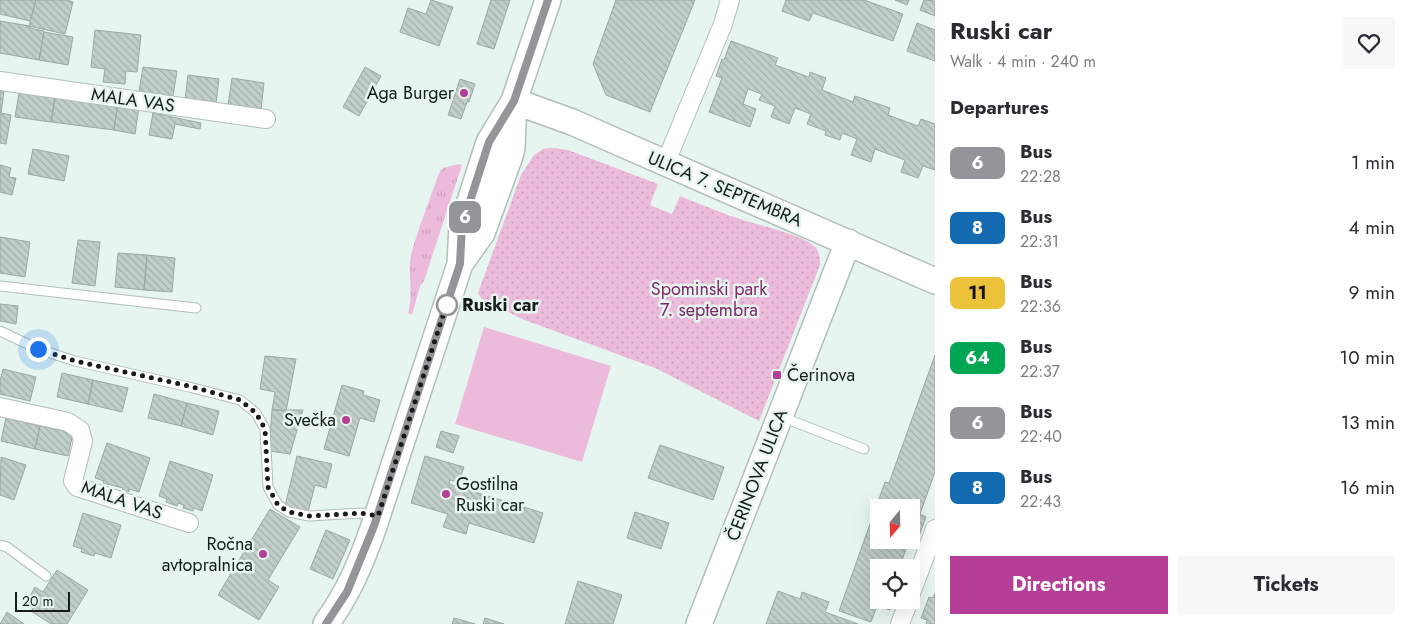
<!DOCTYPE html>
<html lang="en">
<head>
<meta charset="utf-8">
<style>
	:root { --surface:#fff; --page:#f7f7f7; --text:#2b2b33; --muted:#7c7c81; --accent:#b53f96 }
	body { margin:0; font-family:Jost,sans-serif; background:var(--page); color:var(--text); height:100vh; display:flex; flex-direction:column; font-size:19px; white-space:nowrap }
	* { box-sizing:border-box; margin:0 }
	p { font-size:16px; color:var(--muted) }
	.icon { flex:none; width:28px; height:28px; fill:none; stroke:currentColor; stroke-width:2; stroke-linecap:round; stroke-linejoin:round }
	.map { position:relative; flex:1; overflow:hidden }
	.sheet { display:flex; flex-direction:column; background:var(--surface); width:475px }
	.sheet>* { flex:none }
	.badge { padding:0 10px; border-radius:8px; font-size:18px; line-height:32px }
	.needle { width:32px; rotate:199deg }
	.controls { position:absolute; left:870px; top:499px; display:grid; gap:10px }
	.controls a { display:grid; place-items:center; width:50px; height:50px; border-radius:0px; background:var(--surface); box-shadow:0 5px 20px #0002; font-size:25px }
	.scale { position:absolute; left:15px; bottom:12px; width:55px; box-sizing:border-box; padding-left:5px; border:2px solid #171c1a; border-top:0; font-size:14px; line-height:18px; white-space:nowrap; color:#171c1a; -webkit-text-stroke:4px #e7f5f0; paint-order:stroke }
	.you { position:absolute; width:25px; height:25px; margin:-12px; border:4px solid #fff; border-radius:50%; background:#1a73e8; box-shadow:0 0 0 8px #1a73e833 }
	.map>.badge { position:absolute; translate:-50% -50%; box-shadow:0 0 0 2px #fff }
	h2 { padding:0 15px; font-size:19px; line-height:45px }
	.round { display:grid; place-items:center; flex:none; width:52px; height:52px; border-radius:0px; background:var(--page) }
	.head { display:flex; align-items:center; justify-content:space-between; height:85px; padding:0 15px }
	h1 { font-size:24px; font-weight:700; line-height:38px }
	.button { display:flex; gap:10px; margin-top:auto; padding:10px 15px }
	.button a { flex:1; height:58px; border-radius:0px; background:var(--accent); color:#fff; font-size:20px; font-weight:700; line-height:58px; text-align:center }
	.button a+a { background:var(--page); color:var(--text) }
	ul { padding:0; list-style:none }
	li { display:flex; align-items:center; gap:15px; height:65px; padding:0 15px }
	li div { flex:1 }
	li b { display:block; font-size:19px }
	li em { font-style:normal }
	li .badge { min-width:55px; font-weight:700; text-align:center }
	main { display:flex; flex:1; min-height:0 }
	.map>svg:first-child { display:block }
</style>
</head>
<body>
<main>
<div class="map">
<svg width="935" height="624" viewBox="0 0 935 624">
	<defs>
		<pattern id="grass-tufts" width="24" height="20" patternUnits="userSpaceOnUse" patternTransform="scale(1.25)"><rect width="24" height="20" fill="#ecbbdb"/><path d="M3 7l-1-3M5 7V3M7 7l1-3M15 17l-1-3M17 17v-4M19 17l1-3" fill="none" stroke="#caa0bb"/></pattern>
		<pattern id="park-dots" width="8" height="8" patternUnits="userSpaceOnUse" patternTransform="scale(1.25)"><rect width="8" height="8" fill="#ecbbdb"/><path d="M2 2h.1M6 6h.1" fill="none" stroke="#caa0bb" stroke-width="1.8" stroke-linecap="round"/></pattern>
		<pattern id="building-back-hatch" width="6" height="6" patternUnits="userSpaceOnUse" patternTransform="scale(1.25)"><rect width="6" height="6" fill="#c1ceca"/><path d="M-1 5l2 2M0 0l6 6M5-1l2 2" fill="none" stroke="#a5b0ad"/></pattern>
	</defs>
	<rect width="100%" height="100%" fill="#e7f5f0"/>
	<path fill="url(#grass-tufts)" d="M459 164 462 165 424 281 420 286 412 315 408 313C414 295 407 274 411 255 418 228 430 199 439 173L443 168Z"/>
	<path fill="url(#park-dots)" d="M554 148 568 150 658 184 650 205 672 214 680 196C702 205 724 214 746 221 763 226 803 235 815 247 820 252 820 258 820 265L759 421 655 368 522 319 482 299 478 293 521 175 534 155 543 149Z"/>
	<path fill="#ecbbdb" d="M484 327 611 366 582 462 455 424Z"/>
	<path fill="url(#building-back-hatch)" stroke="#9ba8a3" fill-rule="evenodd" d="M0 0H36L30 21 0 14Z
		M36 0H67L73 2 65 34 29 26Z
		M431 0 453 7 439 46 400 32 408 8 426 14Z
		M491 0H510L494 49 477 44Z
		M616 0H695L650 112 606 95 593 64Z
		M786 0H864L903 14 893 41 813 13 809 21 782 11Z
		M895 0H909L907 5Z
		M924 0 935 1V16L920 10Z
		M0 21 30 26V28L44 31 39 60 0 53Z
		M917 23 935 30V61L907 51Z
		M95 30 141 35 137 72 126 71 125 84 103 82 105 69 91 67Z
		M44 32 73 37 68 65 39 60Z
		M731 41 778 58 775 65 809 77 810 72 826 78 822 90 853 102 855 96 890 108 888 115 918 126 921 119 935 124V170L923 166 918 178 901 172 905 160 875 149 871 162 851 155 857 139 842 133 840 140 825 135 826 131 807 124 811 114 795 108 789 124 771 117 775 106 759 100 762 94 748 89 743 104 756 109 750 127 709 112 722 78 716 76 722 59 724 60Z
		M143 67 177 71 173 96 139 92Z
		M365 67 381 76 359 116 343 107Z
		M188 75 219 79 216 103 185 99Z
		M232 78 264 83 261 110 228 105Z
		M460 79 475 84 469 102H467L461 119 448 115Z
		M20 87 56 92 51 122 15 117Z
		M0 90 4 91 1 113 11 115 6 144 0 143Z
		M56 92 118 101 114 130 51 122Z
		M118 103 139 107 135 134 114 130Z
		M153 113 201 123 200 129 175 124 172 139 149 135Z
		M33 149 69 156 64 181 28 174Z
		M0 165 11 168 9 177 16 178 12 195 0 192Z
		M0 237 30 242 25 277 0 273Z
		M78 240 100 242 95 286 72 283Z
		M118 253 147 255 144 290 115 287Z
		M147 255 175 258 172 292 144 290Z
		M0 304 18 306 16 324 0 321Z
		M935 355V472L920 514 926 517 915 547 908 544 899 568H879V600H894L890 610 877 606 871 622 839 611 885 482 889 483ZM879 508H911V540H879Z
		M265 356 296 359 286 411 272 410 275 392 260 389Z
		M3 369 36 377 30 401 0 394V381Z
		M62 373 93 380 88 404 57 397Z
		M93 380 128 388 122 412 88 404Z
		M342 385 364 391 363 395 380 400 374 422 360 418 349 456 324 449Z
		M154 394 187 403 181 426 148 418Z
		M187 403 219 411 213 435 181 426Z
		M272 410H303L290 454 269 451Z
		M6 418 40 426 35 449 1 441Z
		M40 426 73 433 68 456 35 449Z
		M441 431 459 436 453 453 436 447Z
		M107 443 150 458 139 492 129 489V492L122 489 123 488 103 483 104 481 95 478Z
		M660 445 724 467 713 500 648 478Z
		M297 456 332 464 326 488 315 485 308 512 285 506Z
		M425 456 464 467 459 482 450 480 449 484 543 513 534 543 469 523 466 534 443 527 448 514 411 503Z
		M1 457 26 465 14 500 0 495Z
		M170 461 213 475 202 511 194 508 193 511 183 508 184 505 178 503 177 506 166 502 167 499 159 496Z
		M270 509 300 527 268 580 279 587 259 620 218 595Z
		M635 512 669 523 661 549 627 538Z
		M83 513 121 525 111 558 95 553 94 556 81 552 82 549 73 546Z
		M326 530 350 540 333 579 310 569Z
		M57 570 88 590 67 624H51L31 611 36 604 28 600 35 587 43 592Z
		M578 581 622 595 613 624H565Z
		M778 591 800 599 802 592 829 602 825 612 858 624H766Z
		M935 593V624H926L927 620 921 618 929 597 933 598Z
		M7 612 24 624H0Z
		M454 618 475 624H452Z
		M485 618 504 624H483Z"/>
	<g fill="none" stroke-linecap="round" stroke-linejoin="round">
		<g stroke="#b1beb9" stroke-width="11">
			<path id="lane" d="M0 286 196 308
				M0 331 38 349 75 361 189 387 240 400 256 413 265 429 268 487 278 505 289 512 309 516 361 513 377 516
				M782 417 864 449
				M0 545 7 547 46 576"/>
		</g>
		<g stroke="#b1beb9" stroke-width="20">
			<path id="street" d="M0 81 266 119
				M665 164 723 24 730 0
				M0 407 68 422 80 430 83 441 73 481 77 487 189 523
				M911 593 935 529
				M900 624 909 600"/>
		</g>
		<g stroke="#b1beb9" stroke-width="28">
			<path id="secondary" d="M514 101 572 122 935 281
				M460 264 482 233 510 156 512 148 514 103
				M326 624C349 592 361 563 374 526L460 264 462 226 489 142 514 101 548 0
				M699 624 848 242"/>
		</g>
		<use href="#lane" stroke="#fff" stroke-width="9"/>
		<use href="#street" stroke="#fff" stroke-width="18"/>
		<use href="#secondary" stroke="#fff" stroke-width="25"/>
	</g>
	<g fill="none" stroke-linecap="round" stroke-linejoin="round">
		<g stroke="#fff" stroke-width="11">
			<path id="line" d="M326 624 347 592 374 526 460 264 462 226 489 142 514 101 548 0"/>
		</g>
		<use href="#line" stroke="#939598" stroke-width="8"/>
		<path stroke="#171c1a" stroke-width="5" stroke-dasharray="0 9" d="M38 349 75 361 189 386 240 400 256 413 265 429 268 487 278 505 289 512 309 516 361 513 378 516 449 297 447 305"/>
	</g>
	<g fill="#b53f96" stroke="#e7f5f0" stroke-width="2">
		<circle cx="464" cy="93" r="5"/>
		<rect x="772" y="370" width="10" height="10" rx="2.5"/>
		<circle cx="346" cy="420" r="5"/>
		<circle cx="446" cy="494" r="5"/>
		<circle cx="263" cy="554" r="5"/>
	</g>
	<circle fill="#fff" stroke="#939598" stroke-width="2.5" cx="447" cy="305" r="10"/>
	<g text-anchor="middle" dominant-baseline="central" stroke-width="5" stroke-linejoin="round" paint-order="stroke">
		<g font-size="18" fill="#171c1a" stroke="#e7f5f0" text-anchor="end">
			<text x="454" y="93">Aga Burger</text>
			<text x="787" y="375" text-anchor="start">Čerinova</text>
			<text x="336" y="420">Svečka</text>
			<text x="456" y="484" text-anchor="start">Gostilna<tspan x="456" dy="21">Ruski car</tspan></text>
			<text x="253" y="544">Ročna<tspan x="253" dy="21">avtopralnica</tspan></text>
		</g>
		<g font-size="18" fill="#171c1a" stroke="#e7f5f0">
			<text transform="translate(133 100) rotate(8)">MALA VAS</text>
			<text transform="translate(725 189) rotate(23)">ULICA 7. SEPTEMBRA</text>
			<text transform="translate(757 475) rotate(-69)">ČERINOVA ULICA</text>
			<text transform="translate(122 500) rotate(19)">MALA VAS</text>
		</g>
		<g font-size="18" fill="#7e2768" stroke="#e7f5f0">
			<text x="709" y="289">Spominski park<tspan x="709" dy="21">7. septembra</tspan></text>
		</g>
		<g font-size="18" font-weight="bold" fill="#171c1a" stroke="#e7f5f0" text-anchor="start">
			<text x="462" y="305">Ruski car</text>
		</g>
	</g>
</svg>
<div class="controls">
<a><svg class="needle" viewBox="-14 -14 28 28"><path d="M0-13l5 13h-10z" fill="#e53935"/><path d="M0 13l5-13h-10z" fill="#7c7c81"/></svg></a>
<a><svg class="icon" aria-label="locate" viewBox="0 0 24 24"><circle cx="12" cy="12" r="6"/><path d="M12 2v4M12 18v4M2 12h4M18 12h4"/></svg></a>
</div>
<div class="scale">20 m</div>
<div class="you" style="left:38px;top:349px"></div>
<b class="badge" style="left:465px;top:217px;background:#939598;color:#fff">6</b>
</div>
<section class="sheet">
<div class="head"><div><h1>Ruski car</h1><p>Walk · 4 min · 240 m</p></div><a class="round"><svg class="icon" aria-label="heart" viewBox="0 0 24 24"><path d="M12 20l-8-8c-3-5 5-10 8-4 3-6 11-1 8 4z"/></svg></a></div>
<h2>Departures</h2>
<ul>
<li><span class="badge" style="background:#939598;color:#fff">6</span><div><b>Bus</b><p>22:28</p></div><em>1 min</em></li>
<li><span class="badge" style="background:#136ab0;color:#fff">8</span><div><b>Bus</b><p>22:31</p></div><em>4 min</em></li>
<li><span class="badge" style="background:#edc23b;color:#111">11</span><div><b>Bus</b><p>22:36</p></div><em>9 min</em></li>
<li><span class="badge" style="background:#00a651;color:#fff">64</span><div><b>Bus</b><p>22:37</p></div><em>10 min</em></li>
<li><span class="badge" style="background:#939598;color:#fff">6</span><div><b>Bus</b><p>22:40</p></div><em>13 min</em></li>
<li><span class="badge" style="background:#136ab0;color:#fff">8</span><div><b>Bus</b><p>22:43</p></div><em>16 min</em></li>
</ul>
<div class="button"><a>Directions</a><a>Tickets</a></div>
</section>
</main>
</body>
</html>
